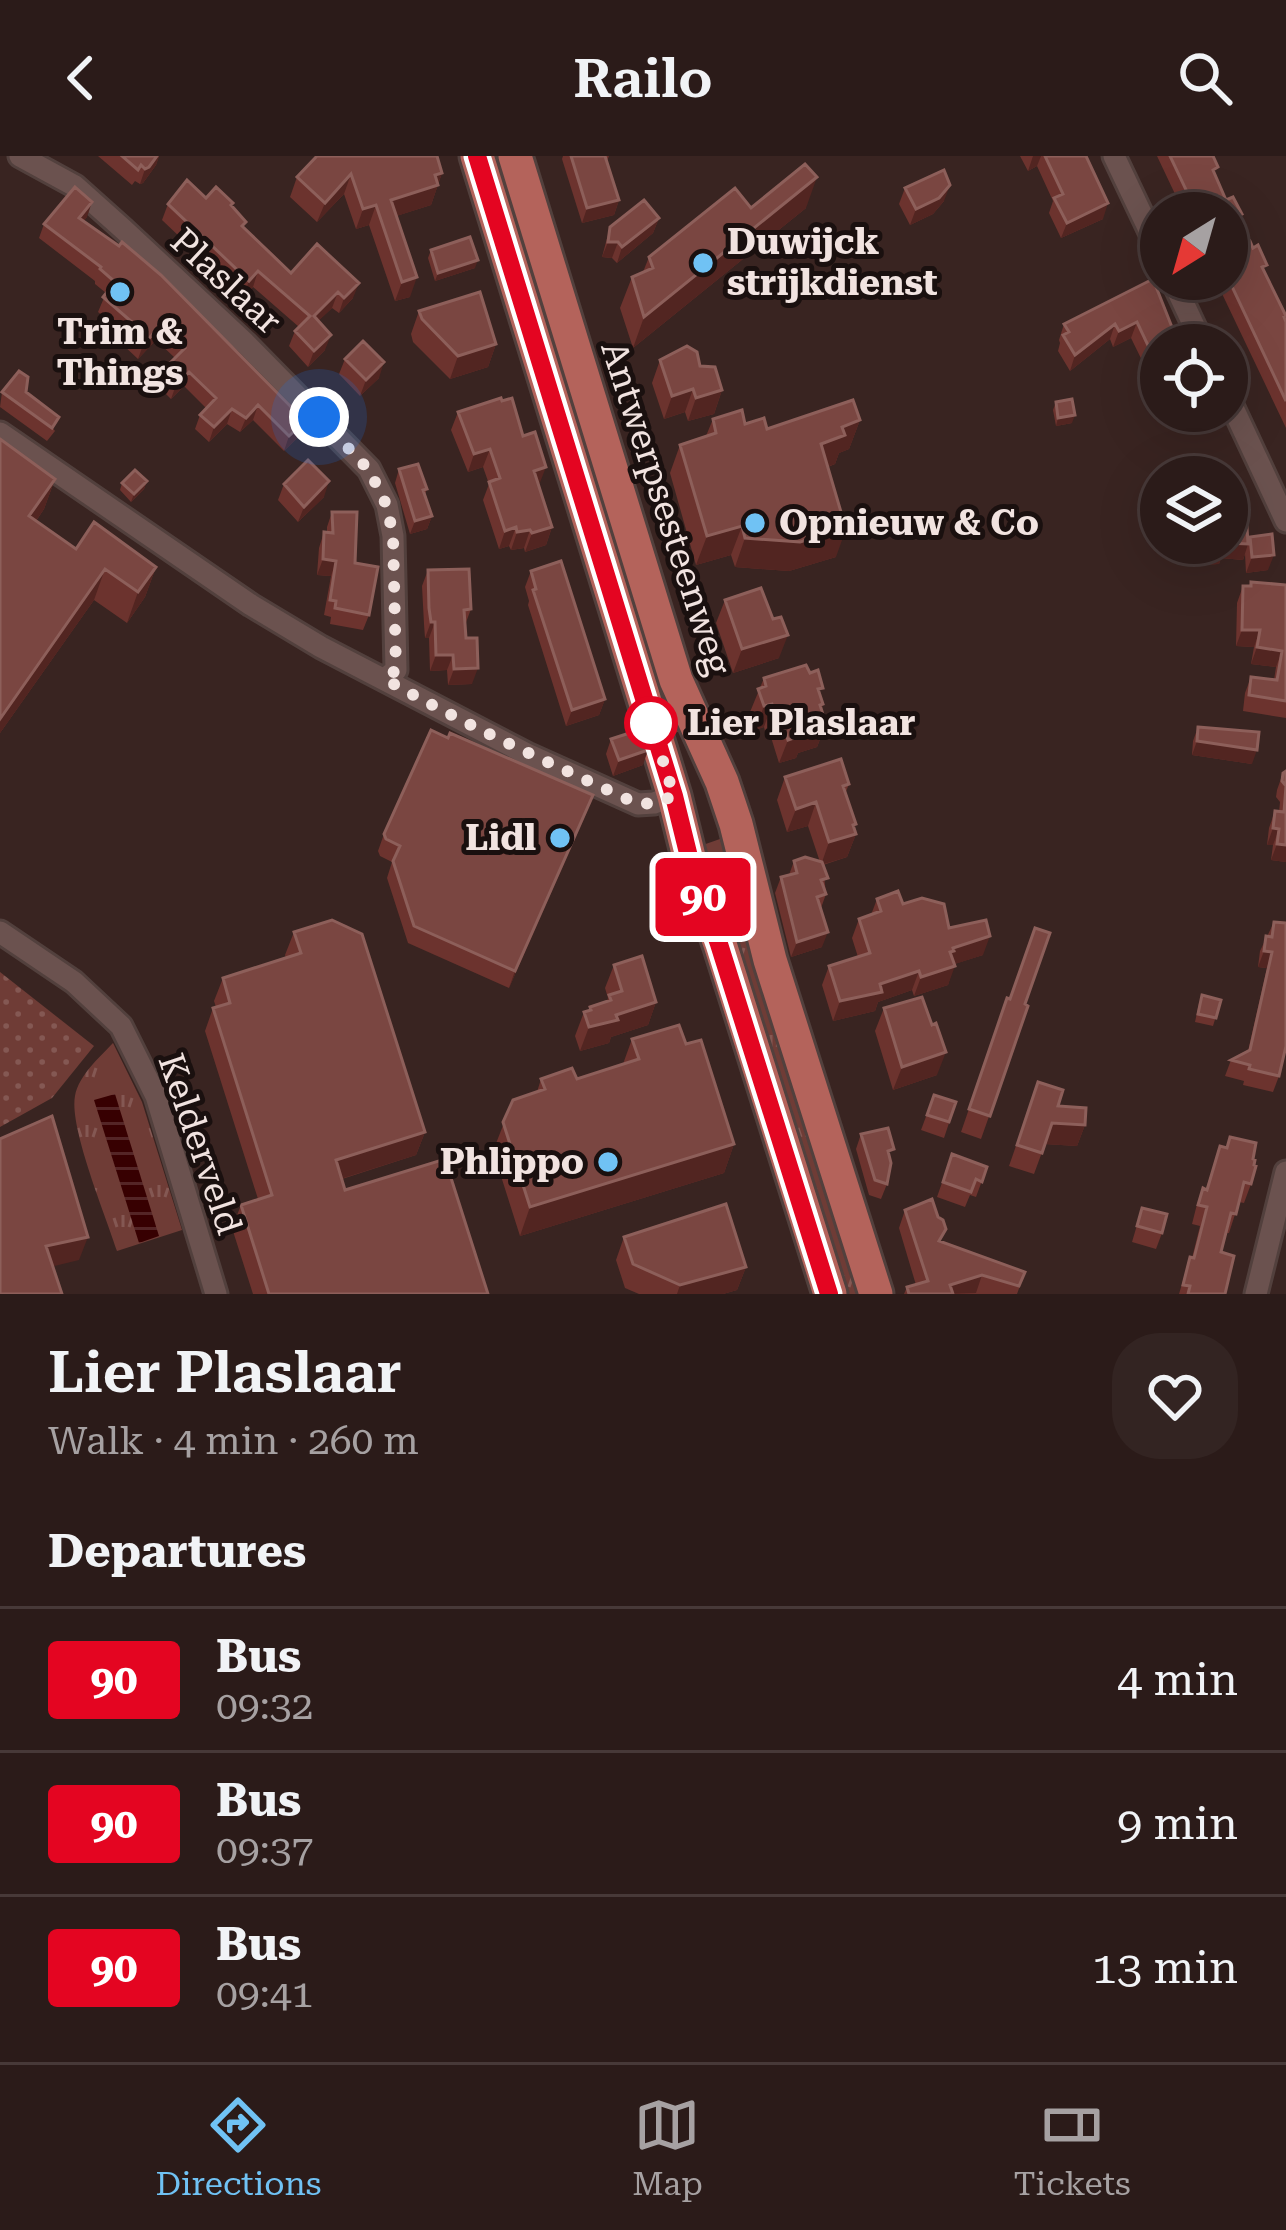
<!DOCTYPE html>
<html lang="en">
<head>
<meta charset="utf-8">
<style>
	:root { --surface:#2b1b19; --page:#332422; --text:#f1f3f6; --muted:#a6a1a2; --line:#473938; --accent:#70c2f4 }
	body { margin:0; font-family:"Roboto Serif",serif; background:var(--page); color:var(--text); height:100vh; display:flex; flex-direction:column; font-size:45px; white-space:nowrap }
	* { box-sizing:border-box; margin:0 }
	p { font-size:39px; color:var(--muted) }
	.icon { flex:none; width:66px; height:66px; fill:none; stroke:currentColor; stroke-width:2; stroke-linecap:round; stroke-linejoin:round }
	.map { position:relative; height:1138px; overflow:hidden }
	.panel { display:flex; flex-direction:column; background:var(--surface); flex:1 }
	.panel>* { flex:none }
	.badge { padding:0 24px; border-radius:9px; font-size:42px; line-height:78px }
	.needle { width:78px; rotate:217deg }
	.buttons { position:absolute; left:1140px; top:36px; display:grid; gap:24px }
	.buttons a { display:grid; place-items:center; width:108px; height:108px; border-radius:50%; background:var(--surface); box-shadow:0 12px 48px #0002,0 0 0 3px var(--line); font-size:60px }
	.you { position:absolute; width:60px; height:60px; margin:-30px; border:9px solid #fff; border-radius:50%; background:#1a73e8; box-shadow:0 0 0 18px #1a73e833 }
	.map>.badge { position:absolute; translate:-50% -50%; box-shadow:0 0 0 6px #fff }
	h2 { padding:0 48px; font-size:45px; line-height:108px }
	.round { display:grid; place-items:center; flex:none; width:126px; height:126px; border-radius:48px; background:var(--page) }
	.head { display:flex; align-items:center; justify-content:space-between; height:204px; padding:0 48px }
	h1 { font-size:57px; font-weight:600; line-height:90px }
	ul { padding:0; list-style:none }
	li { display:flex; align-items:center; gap:36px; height:144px; padding:0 48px; border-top:3px solid var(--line) }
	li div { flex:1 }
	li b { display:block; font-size:45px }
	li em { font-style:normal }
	li .badge { min-width:132px; font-weight:700; text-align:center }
	header { display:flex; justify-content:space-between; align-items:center; height:156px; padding:0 48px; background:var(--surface); font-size:54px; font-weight:600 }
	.menu { display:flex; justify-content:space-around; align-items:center; height:168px; border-top:3px solid var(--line); background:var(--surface); font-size:33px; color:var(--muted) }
	.menu a { display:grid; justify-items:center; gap:6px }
	.menu .selected { color:var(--accent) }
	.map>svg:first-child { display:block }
</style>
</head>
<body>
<header><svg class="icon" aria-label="back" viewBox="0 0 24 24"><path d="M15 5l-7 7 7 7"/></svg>Railo<svg class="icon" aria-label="search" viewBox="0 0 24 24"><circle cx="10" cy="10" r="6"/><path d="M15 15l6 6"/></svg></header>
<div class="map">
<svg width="1286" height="1138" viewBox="0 0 1286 1138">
	<defs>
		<pattern id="grass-tufts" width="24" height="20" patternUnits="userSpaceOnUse" patternTransform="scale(3)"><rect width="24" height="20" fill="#6f3c36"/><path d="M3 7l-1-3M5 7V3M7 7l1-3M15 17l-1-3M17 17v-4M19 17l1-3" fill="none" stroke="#845853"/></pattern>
		<pattern id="park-dots" width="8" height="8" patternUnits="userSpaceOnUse" patternTransform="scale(3)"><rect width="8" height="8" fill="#6f3c36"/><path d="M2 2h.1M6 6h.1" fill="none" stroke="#845853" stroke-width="1.8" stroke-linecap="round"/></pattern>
		<pattern id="water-rules" width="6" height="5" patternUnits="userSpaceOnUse" patternTransform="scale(3)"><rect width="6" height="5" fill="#370001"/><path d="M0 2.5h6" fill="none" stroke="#542526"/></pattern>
	</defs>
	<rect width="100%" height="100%" fill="#392421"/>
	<path fill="url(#grass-tufts)" d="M486 0H504L575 229 560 235Z
		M586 264 687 573 668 579 570 266Z
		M720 683 863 1138H846L713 719 700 690Z
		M113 887 142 946 182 1074 117 1095C106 1060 69 972 75 940 79 919 99 902 113 887Z"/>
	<path fill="url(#park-dots)" d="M0 816 94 890 52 942 0 971Z"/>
	<path fill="url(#water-rules)" d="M115 938 159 1080 139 1087 94 944Z"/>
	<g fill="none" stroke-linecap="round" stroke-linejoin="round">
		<g stroke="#52403d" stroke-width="27">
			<path id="street" d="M20 0 75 30 123 73 245 187 369 313 387 349 393 380 396 514 385 523
				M1114 0 1161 99
				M1172 123 1203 189
				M1227 239 1286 365
				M0 277 251 449 321 491 527 598 638 648 654 647 674 640
				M0 776 74 826 121 870 156 940 216 1138
				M1256 1138 1286 1016"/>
		</g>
		<g stroke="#52403d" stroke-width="39">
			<path id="primary" d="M477 0 674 640 690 705 720 788 830 1138
				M515 0 676 524 722 626 736 668 770 804 876 1138"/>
		</g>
		<use href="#street" stroke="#6b524f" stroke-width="21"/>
		<use href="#primary" stroke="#b4635b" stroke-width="33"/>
	</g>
	<path fill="#6c332e" d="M98 0H159L156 9 143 27 140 28 135 25 132 29Z
		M563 0H609L607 5 619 44 614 59 582 67 562 3Z
		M1020 0H1086L1103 63 1061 82 1049 57 1053 45 1037 10 1028 15Z
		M1157 0H1213L1215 20 1226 44 1265 116 1286 166V272L1215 123H1227V57H1184Z
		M442 17 431 49 396 60 410 141 395 145 369 69 356 73 344 38 317 66 290 41 297 21Z
		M905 32 944 45 933 58 910 69 899 48Z
		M206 42 233 47 232 50 244 71 291 117 353 142 339 157 332 152 318 165 325 194 308 211 289 190 295 175 299 171 253 131 243 141 162 64 168 48Z
		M751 52H806L633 192 620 152 632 121 643 116 649 101Z
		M87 61 83 65 305 265 300 279 284 295 253 264 240 276 227 268 209 286 195 273 200 259 206 252 184 230 171 243 157 229 162 215 175 202 156 184 138 203 122 188 125 179 98 156 106 137 95 128V125L39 82 44 68Z
		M659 62 653 77 617 107 612 102 602 101 610 71Z
		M431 94 475 112 435 125 428 102Z
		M1153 123 1179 189 1161 231 1156 233 1131 182 1113 191 1110 183 1070 215 1058 195 1060 187 1059 184 1064 168Z
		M419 155 496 188 488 211 450 223 413 186 411 178Z
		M345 203 379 222 360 240 339 218Z
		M660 204 700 210 722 234 714 258 688 265 685 256 664 263 652 227Z
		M2 236H26L55 275 47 285 0 251Z
		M1056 246 1072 267 1056 270 1053 254Z
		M458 256 539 330 552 371 546 389 525 396 524 392 511 394 509 390 499 393 483 344 489 328 483 311 468 316 451 274Z
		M713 263 767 273 860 264 849 293 839 297 835 308 828 311 836 401 789 415 735 411 731 399 696 409 670 317 680 289 706 280Z
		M0 283 55 323 44 353 36 365 76 393 156 411 145 441 127 467 94 444 0 577Z
		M399 313 427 333 425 338 432 360 427 373 410 378 395 327Z
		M147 325 144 333 131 346 120 334 122 327Z
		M284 328 324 341 298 366 278 344Z
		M332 356 355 407 369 459 363 474 330 468 331 461 324 459 331 420 317 419 319 392 324 376 327 377V371Z
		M1240 372 1248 387 1250 381 1268 414 1246 417 1245 398 1243 404 1221 402 1219 408 1197 409 1196 387H1227Z
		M428 414 471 453 465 469 472 528 448 529 447 514 430 515 429 482H425L424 468 422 430Z
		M531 415 605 543 599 559 566 570 528 449 529 445 525 431Z
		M1251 426 1286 429V562L1243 555 1245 537 1251 521 1274 524 1276 511 1251 508 1254 491 1236 490 1237 447 1243 430H1249Z
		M725 444 779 502 733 517 716 467Z
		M810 517 823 548 821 554 826 568 817 591 798 597 796 602 779 607 770 578 766 579 764 571 755 574 750 556 764 522Z
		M1198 571 1252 608 1192 599 1193 585Z
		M611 583 643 609 613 620 606 598Z
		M1286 615V706L1271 704 1273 689H1267L1269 672 1275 655 1279 656 1280 646 1276 641 1277 634 1283 617Z
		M785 621 849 628 845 638 856 678 847 701 823 709 826 738 821 752 822 791 791 801 775 737 781 721 789 719 794 705 820 706 808 670 787 676 777 644Z
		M593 639 509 832 408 787 387 722 392 706 380 700 378 695 384 678Z
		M877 743 903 748 949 772 983 799 954 808 948 829 914 840 912 834 878 846 875 855 833 865 822 829 829 810 858 801 852 782 859 763 871 759Z
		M1274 766 1279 920 1273 936 1243 929 1244 925 1225 920 1231 904 1248 895 1267 812 1258 811 1260 795Z
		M294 776 425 976 416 999 342 1023 345 1034 488 1138H253L232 1072 241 1049 258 1043 205 875 213 852 216 851 214 845 223 822 286 802 285 799Z
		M614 809 656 846 648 869 611 881 609 887 580 895 575 880 584 856 589 855 590 851 607 845 608 842 605 832Z
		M1221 844 1213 870 1195 866 1199 847Z
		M1025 848 1028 850 981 983 961 976 999 866Z
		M884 852 932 869 937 919 893 934 875 875Z
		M632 883 686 888 734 988 724 1017 520 1080 493 995 513 944 537 936 541 923H577L623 908Z
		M1038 926 1058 950 1085 969 1077 990 1045 988 1034 1018 1009 1010Z
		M934 939 956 946 944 982 921 974Z
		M861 978 891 1004 887 1028 881 1043 869 1039 856 993Z
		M1220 990 1253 1003 1251 1028 1244 1047 1239 1046 1229 1077H1226L1221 1096 1225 1138H1179L1190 1101 1192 1102 1200 1070 1192 1068 1196 1052 1203 1032 1206 1033Z
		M952 998 987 1011 976 1041 970 1039 965 1051 937 1041Z
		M1142 1052 1162 1077 1156 1093 1132 1086Z
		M905 1054 941 1086 1025 1116 1017 1138H904L907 1131 916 1129 899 1072Z
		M624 1081 746 1111 737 1134 723 1138H639L625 1132 616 1104Z"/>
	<path fill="#522521" d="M157 0H159L156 9 143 27 140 28 145 13Z
		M1033 0H1041L1037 10 1028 15Z
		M442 17 431 49 384 64 391 44 435 19Z
		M351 18 344 38 317 66 325 47Z
		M817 21 806 52 633 192 644 161Z
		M950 29 944 45 933 58 910 69 916 53Z
		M619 44 614 59 582 67 587 52Z
		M92 46 87 61 74 76 79 62Z
		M1108 47 1103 63 1061 82 1067 67Z
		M376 49 369 69 356 73 363 53Z
		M659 62 653 77 617 107 622 91Z
		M608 86H618L612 102 602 101Z
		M478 104 475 112 435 125 438 117Z
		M258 115 253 131 243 141 249 125Z
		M417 121 410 141 395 145 402 126Z
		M359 127 353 142 339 157 344 142Z
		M338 136 332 152 308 175 314 160Z
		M1137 166 1131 182 1113 191 1119 175Z
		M1115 168 1110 183 1070 215 1075 199Z
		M161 169 156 184 138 203 143 189Z
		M331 179 325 194 308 211 314 195Z
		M496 188 488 211 450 223 458 200Z
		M384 206 379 222 360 240 366 224Z
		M189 216 184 230 171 243 176 229Z
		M693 233 685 256 664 263 672 240Z
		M722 234 714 258 688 265 696 242Z
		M258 249 253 264 240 276 246 262Z
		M232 253 227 268 209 286 214 271Z
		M1075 259 1072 267 1056 270 1058 262Z
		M860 264 849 293 839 297 835 308 810 317 821 288 842 271Z
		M305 265 300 279 284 295 289 280Z
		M490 293 483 311 468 316 474 298Z
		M546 311 539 329 534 315Z
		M55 323 44 353 18 391 29 360Z
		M147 325 144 333 131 346 134 338Z
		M329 325 324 341 298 366 304 351Z
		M432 360 427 373 410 378 415 365Z
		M742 370 731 399 696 409 707 380Z
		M516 371 509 390 499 393 505 375Z
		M552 371 546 389 525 396 532 377Z
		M846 373 836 401 789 415 735 411 745 382Z
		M530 374 524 392 511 394 517 376Z
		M1225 387 1248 388 1243 404 1221 402 1219 408 1197 409 1203 394Z
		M1274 399 1268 414 1246 417 1252 401Z
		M323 403 336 405 331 420 317 419Z
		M156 411 145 441 127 467 138 436Z
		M105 413 94 444 0 577V563Z
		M431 466H435L429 482H425Z
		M1242 474H1260L1254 491 1236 490Z
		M788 479 779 502 733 517 742 493Z
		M1257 491 1282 495 1276 511 1251 508Z
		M436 499H453L447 514 430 515Z
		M478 512 472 528 448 529 454 513Z
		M605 543 599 559 566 570 572 554Z
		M772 548 764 571 755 574 764 550Z
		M778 555 770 578 766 579 775 556Z
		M826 568 817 591 798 597 796 602 779 607 788 584 804 575Z
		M1197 585 1257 594 1252 608 1192 599Z
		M648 594 643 609 613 620 619 604Z
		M593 639 587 656 509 832 515 815Z
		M816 646 808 670 787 676 796 653Z
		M856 668 852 679 856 678 847 701 821 709 829 686Z
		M1273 672 1279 673 1273 689H1267Z
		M1277 688 1286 689V706L1271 704Z
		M828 776 822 791 791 801 797 786Z
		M990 780 983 799 949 810H955L948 829 914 840 921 821 953 792Z
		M1264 795 1272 796 1267 812 1258 811Z
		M919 815 912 834 878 846 875 855 833 865 840 845 880 828Z
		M656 846 648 869 611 881 609 887 580 895 589 871 616 859Z
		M946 896 937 919 893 934 902 911Z
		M1052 967 1085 969 1077 990 1044 988Z
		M425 976 416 999 328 1027 336 1004Z
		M734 988 724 1017 520 1080 530 1051Z
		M88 1081 79 1104 38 1114 46 1090Z
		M746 1111 737 1134 723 1138H677L680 1129Z
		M982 1119 976 1137 947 1138 950 1129Z"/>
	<path fill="#7a4641" stroke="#8d5f5a" stroke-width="3" d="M122 0H157L149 11 145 13 141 9 138 14Z
		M317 0H437L442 17 435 19 438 29 391 44 417 121 402 126 376 49 363 53 351 18 325 47 297 21Z
		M571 0H605L619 44 587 52Z
		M1045 0H1086L1108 47 1067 67 1054 42 1063 38Z
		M1170 0H1213L1218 11 1213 14 1226 44 1233 41 1242 58 1236 61 1248 86 1250 85 1253 92 1258 89 1267 109 1262 111 1286 160 1284 161 1286 166V245L1227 120V57H1197Z
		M805 8 817 21 644 161 632 121 653 112 649 101 735 32 751 52Z
		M944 14 950 29 939 42 916 53 905 32Z
		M187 24 206 42 216 31 233 47 231 49 246 66 242 70 291 117 317 88 359 127 344 142 338 136 314 160 331 179 314 195 295 175 310 160 258 115 249 125 168 48Z
		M75 31 92 46 79 62 119 90 122 86 161 119 305 265 289 280 258 249 246 262 232 253 214 271 200 259 216 242 189 216 176 229 162 215 185 192 161 169 143 189 127 174 133 167 103 141 115 126 100 113 101 111 44 68Z
		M644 44 659 62 622 91 618 86H608L610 71Z
		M470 81 478 104 438 117 431 94Z
		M1153 123 1179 189H1161V217L1137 166 1119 175 1115 168 1075 199 1063 179 1069 176 1064 168Z
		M480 136 496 188 458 200 422 163 419 155Z
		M363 185 384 206 366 224 345 203Z
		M687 190 697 196 700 210 715 211 722 234 696 242 693 233 672 240 660 204Z
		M19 215 28 221 26 236 59 261 52 272 2 236Z
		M501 242 502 245 512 242 523 280 535 276 546 311 534 315 552 371 532 377 530 374 517 376 516 371 505 375 489 326 500 322 490 293 474 298 458 256Z
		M1072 243 1075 259 1058 262 1056 246Z
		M853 244 860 264 842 271 845 279 821 288 846 373 800 386 745 382 742 370 707 380 680 289 716 277 713 263 742 254 745 268 764 262 767 273Z
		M0 283 55 323 29 360 76 393 94 366 156 411 138 436 105 413 0 563Z
		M308 304 329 325 304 351 284 328Z
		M418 308 427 333 423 334 432 360 415 365 399 313Z
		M135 314 147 325 134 338 122 327Z
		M1238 347 1240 372 1247 371 1248 388 1227 387V348Z
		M332 356H357L355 407 378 411 369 459 335 452 336 445 330 444 336 405 323 403 324 376 333 377Z
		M1272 378 1274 399 1252 401 1250 381Z
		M1202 387H1225L1224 393 1203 394Z
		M561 405 605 543 572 554 533 434 536 433 531 415Z
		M469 413 471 453 464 454 466 482H477L478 512 454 513 453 499H436L435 466H431L429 452 428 414Z
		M1251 426 1286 429V545L1249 539 1251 521 1277 524 1282 495 1257 491 1260 474H1242L1243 430H1251Z
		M761 432 773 463 781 461 788 479 742 493 725 444Z
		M806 509 810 517 818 514 823 532 818 533 823 548 820 549 826 568 804 575 805 578 788 584 778 555 775 556 772 548 764 550 758 533 766 530 764 522Z
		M1198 571 1259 576 1257 594 1197 585Z
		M642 573 648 594 619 604 611 583Z
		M431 574 448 582 450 577 593 639 515 815 414 770 393 705 400 690 386 683 384 678Z
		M841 603 849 628 843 630 856 668 853 669 856 678 829 686 816 646 796 653 785 621Z
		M1286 615V689L1277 688 1279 673 1273 672 1275 655 1284 656 1286 630 1282 625 1283 617Z
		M805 701 822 706 828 722 821 724 826 738 817 741 828 776 797 786 781 721 797 717 794 705Z
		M898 735 903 748 922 742 944 748 949 772 986 764 990 780 953 792 954 795 950 796 955 810 921 821 919 815 880 828 882 836 840 845 829 810 870 797 859 763 881 755 877 743Z
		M332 764 362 778 425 976 336 1004 345 1034 445 1003 488 1138H269L241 1049 272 1039 213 852 230 847 223 822 301 797 294 776Z
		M1274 766 1286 767V890L1279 920 1249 913 1250 909 1231 904 1250 894 1272 796 1264 795 1266 780 1272 781Z
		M1035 772 1050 777 1025 848 1028 850 990 960 969 953 1007 842 1010 843Z
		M642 800 656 846 616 859 618 864 589 871 584 856 591 854 590 851 611 844 609 839 622 835 614 809Z
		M1202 839 1221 844 1216 862 1198 858Z
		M922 841 932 869 936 867 946 896 902 911 884 852Z
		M679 869 686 888 701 884 734 988 530 1051 503 966 513 944 545 933 541 923 572 912 577 923 639 903 632 883Z
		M1038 926 1063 934 1058 950 1086 952 1085 969 1052 967 1042 997 1017 989Z
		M934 939 956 946 949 966 927 959Z
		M52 960 88 1081 46 1090 62 1138H0V983Z
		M888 972 894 993 888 995 891 1007 887 1028 875 1024 861 978Z
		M1230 981 1256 987 1253 1003 1255 1004 1254 1009 1256 1010 1251 1028 1244 1026 1236 1058 1231 1057 1221 1096 1234 1100 1225 1138H1188L1190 1130 1183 1129 1190 1101 1194 1102 1207 1051 1198 1049 1203 1032 1207 1034 1220 990 1227 992Z
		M952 998 987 1011 982 1026 976 1023 971 1036 943 1026Z
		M932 1043 938 1061 943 1064 946 1073 939 1085 1025 1116 1019 1130 982 1119 950 1129 953 1138H909L907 1131 928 1125 905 1054Z
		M726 1048 746 1111 680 1129 633 1108 624 1081Z
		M1142 1052 1167 1058 1162 1077 1137 1070Z"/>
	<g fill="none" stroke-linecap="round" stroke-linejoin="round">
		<g stroke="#fff" stroke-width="27">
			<path id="line" d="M477 0 674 640 690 705 719 788 829 1138"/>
		</g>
		<use href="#line" stroke="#e40521" stroke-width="18"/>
		<path stroke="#f1e3e0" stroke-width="12" stroke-dasharray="0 21.6" d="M319 261 369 314 387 350 393 380 396 514 385 523C467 570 552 608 638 648L654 647 674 640 648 557 651 567"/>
	</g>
	<g fill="#70c2f4" stroke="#1a100f" stroke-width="4.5">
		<circle cx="703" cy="107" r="12"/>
		<circle cx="120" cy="136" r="12"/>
		<circle cx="755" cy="367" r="12"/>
		<circle cx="560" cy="682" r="12"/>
		<circle cx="608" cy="1006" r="12"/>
	</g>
	<circle fill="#fff" stroke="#e40521" stroke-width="6" cx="651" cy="567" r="24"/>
	<g text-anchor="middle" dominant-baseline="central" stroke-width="10" stroke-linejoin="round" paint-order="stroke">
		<g font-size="36" font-weight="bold" fill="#f1e3e0" stroke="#1a100f" text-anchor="start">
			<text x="727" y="86">Duwijck<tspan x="727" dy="41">strijkdienst</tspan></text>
			<text x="120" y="176" text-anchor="middle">Trim &amp;<tspan x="120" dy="41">Things</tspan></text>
			<text x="779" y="367">Opnieuw &amp; Co</text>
			<text x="536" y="682" text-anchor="end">Lidl</text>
			<text x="584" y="1006" text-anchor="end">Phlippo</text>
		</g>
		<g font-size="36" fill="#f1e3e0" stroke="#1a100f">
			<text transform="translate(226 125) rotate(43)">Plaslaar</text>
			<text transform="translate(666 352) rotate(72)">Antwerpsesteenweg</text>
			<text transform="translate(200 988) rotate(71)">Kelderveld</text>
		</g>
		<g font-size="36" font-weight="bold" fill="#f1e3e0" stroke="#1a100f" text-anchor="start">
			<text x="687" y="567">Lier Plaslaar</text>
		</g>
	</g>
</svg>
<div class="buttons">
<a><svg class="needle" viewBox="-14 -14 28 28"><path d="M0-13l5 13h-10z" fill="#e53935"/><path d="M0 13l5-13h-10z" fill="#a6a1a2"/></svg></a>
<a><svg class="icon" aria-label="locate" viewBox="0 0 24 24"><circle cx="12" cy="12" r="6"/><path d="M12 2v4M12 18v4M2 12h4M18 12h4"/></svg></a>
<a><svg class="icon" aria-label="layers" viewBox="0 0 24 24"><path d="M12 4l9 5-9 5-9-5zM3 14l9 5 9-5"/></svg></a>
</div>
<div class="you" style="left:319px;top:261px"></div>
<b class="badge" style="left:703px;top:741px;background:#e40521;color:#fff">90</b>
</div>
<section class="panel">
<div class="head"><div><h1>Lier Plaslaar</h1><p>Walk · 4 min · 260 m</p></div><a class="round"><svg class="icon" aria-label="heart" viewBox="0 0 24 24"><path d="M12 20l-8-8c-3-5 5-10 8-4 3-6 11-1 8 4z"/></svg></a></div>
<h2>Departures</h2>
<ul>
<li><span class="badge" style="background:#e40521;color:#fff">90</span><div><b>Bus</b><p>09:32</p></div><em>4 min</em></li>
<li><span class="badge" style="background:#e40521;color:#fff">90</span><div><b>Bus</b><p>09:37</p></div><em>9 min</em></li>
<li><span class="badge" style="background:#e40521;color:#fff">90</span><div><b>Bus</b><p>09:41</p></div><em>13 min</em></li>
</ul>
</section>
<nav class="menu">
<a class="selected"><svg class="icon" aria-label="directions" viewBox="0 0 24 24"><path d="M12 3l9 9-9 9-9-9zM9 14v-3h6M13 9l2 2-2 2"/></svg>Directions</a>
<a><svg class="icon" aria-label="map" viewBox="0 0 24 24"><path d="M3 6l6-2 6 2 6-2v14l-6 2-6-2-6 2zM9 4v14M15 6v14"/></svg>Map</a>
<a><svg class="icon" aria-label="tickets" viewBox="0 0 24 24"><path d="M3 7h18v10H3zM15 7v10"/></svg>Tickets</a>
</nav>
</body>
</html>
